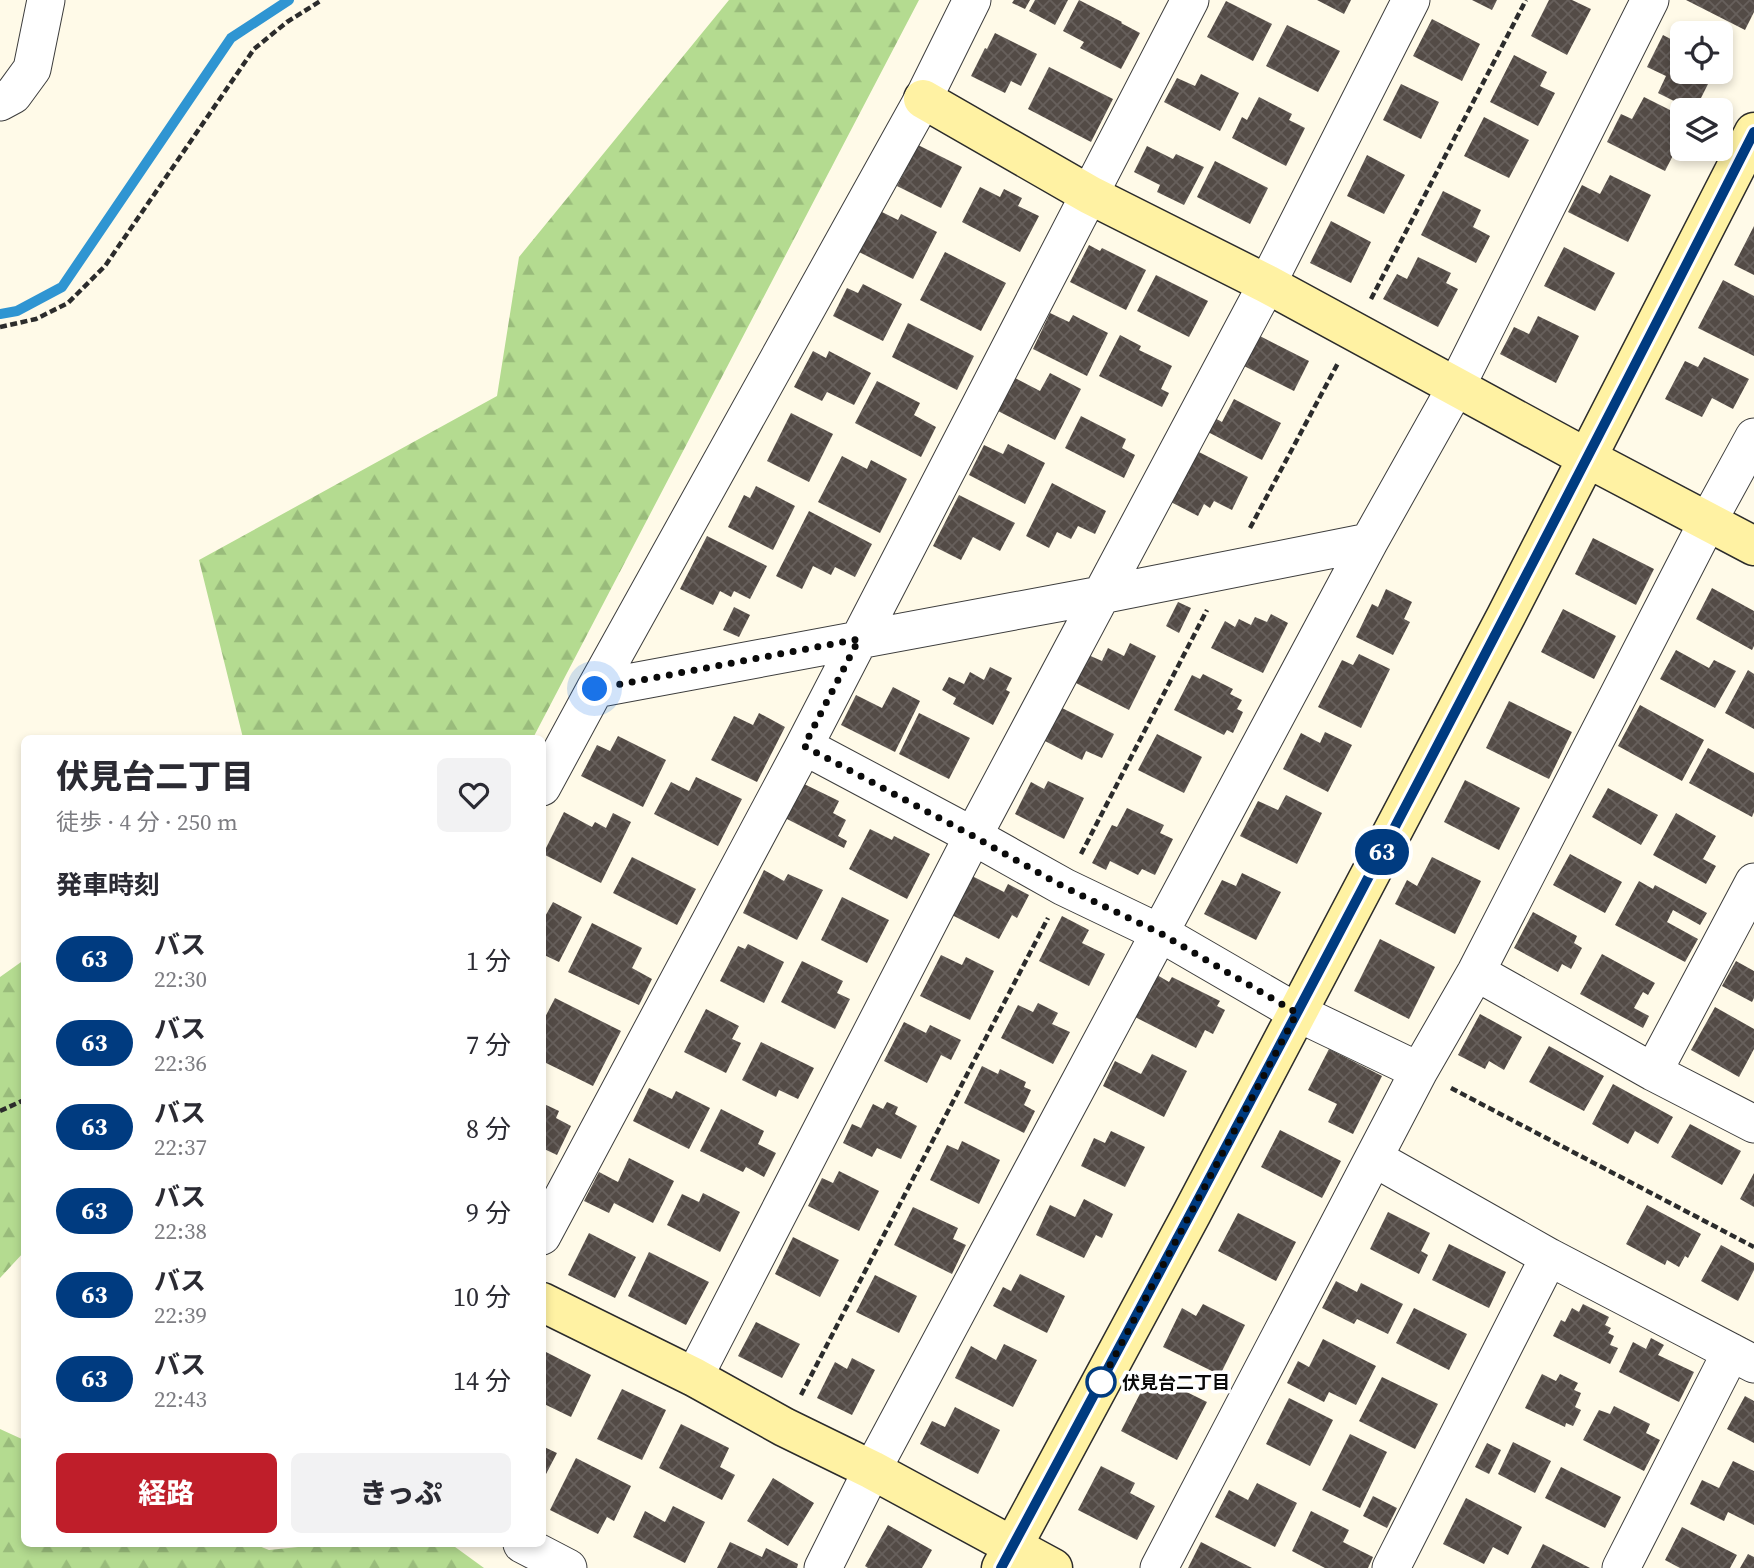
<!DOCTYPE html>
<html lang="ja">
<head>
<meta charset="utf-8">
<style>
	:root { --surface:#fff; --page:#f2f2f3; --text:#2b2b33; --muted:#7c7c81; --accent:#bf1e2a }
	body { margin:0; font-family:"Source Serif 4","Noto Sans JP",serif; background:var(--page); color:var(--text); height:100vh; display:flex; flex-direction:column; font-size:26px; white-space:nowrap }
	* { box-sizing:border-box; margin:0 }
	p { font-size:23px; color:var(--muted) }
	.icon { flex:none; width:38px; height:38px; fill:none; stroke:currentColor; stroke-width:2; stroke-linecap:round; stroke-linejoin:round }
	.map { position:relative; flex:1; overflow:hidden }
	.panel { position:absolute; left:21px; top:735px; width:525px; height:812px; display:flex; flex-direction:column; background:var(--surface); border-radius:10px; box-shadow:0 4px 10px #0003 }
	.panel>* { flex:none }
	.badge { padding:0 14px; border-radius:23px; font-size:24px; line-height:46px }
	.fabs { position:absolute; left:1670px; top:21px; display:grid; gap:14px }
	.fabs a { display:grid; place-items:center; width:63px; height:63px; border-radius:10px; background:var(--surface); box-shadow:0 4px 10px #0003; font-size:35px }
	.you { position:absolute; width:35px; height:35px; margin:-18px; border:5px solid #fff; border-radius:50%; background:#1a73e8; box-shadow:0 0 0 10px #1a73e833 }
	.map>.badge { position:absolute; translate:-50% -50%; box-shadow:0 0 0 4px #fff }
	h2 { padding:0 35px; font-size:26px; line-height:63px }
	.round { display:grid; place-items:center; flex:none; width:74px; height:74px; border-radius:10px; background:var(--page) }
	.overview { display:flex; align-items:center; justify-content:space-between; height:119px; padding:0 35px }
	h1 { font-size:33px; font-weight:800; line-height:52px }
	.action { display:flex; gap:14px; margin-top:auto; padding:14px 35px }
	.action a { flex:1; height:80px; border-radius:10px; background:var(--accent); color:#fff; font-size:28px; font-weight:800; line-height:80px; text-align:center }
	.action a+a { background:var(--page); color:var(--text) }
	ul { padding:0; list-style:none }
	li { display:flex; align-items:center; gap:21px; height:84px; padding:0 35px }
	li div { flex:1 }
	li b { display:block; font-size:26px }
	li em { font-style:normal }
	li .badge { min-width:77px; font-weight:700; text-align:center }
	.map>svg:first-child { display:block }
</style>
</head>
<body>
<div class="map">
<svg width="1754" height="1568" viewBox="0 0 1754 1568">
	<defs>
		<pattern id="forest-firs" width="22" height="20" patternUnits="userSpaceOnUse" patternTransform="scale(1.75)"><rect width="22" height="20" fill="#b4db90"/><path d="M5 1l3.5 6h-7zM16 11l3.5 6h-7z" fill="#99bb7b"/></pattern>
		<pattern id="building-cross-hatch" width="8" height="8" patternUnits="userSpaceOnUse" patternTransform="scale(1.75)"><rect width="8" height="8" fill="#534b46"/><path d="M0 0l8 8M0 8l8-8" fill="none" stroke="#67605c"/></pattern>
	</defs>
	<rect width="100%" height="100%" fill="#fffae8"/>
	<path fill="url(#forest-firs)" d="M729 0H919L533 738H243L199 560 497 396 519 257Z
		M24 960V1252L0 1278V977Z
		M0 1429 24 1440V1544H254L269 1550 327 1544H451L484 1568H0Z"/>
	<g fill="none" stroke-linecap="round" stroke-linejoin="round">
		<path stroke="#2f95d2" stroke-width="10" d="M0 314 17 311 62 287 231 38 289 0"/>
	</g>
	<path fill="url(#building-cross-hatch)" d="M1014 0H1030L1025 9 1012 3Z
		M1035 0H1068L1055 25 1029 11Z
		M1079 0 1122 22 1121 23 1140 33 1121 69 1080 48 1084 42 1063 31Z
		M1317 0H1351L1344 14Z
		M1472 0H1497L1492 10Z
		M1549 0H1572L1591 9 1567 55 1531 36Z
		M1686 0H1754V12L1745 30Z
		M1226 1 1272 24 1253 61 1207 37Z
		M1432 19 1480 44 1462 81 1413 56Z
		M1287 25 1340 51 1318 92 1266 66Z
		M995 33 1037 54 1021 86 1011 81 1005 93 971 76 985 48 987 49Z
		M1663 35 1682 45V72H1714L1695 110H1692L1658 93 1666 76 1647 67Z
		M1514 55 1547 72 1540 86 1555 93 1538 126 1490 102Z
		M1049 67 1113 99 1091 142 1028 109Z
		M1201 74 1239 93 1220 131 1164 102 1177 78 1195 86Z
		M1401 84 1439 102 1421 139 1383 120Z
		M1259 97 1292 114 1289 120 1305 128 1286 166 1232 138 1242 117 1247 120Z
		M1644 97 1682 116V138L1665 171 1607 142 1621 114 1632 119Z
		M1484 117 1529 140 1509 178 1464 156Z
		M918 145 962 167 941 208 897 186Z
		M1147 146 1173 159 1176 154 1204 167 1184 205 1157 192 1160 185 1134 172Z
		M1367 155 1405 175 1384 214 1347 196Z
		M1215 161 1268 188 1250 224 1197 197Z
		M1610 175 1651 195 1628 242 1568 212 1582 185 1600 194Z
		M980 187 1000 197 1004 189 1022 198 1018 206 1039 216 1020 252 962 222Z
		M1443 191 1481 210 1473 227 1490 236 1476 263 1421 235Z
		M880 211 898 220 901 214 937 232 913 279 859 252Z
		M1331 221 1371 242 1351 283 1310 263Z
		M1754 226V275L1734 265Z
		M1089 245 1100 251 1102 248 1146 270 1126 310 1070 282Z
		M1564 247 1615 273 1595 311 1544 286Z
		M945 252 1006 283 981 331 920 300Z
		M1418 257 1451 273 1446 283 1458 289 1438 327 1383 299 1397 274 1407 279Z
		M1156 275 1208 301 1189 337 1137 311Z
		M1723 280 1754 296V356L1698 328Z
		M863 284 902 304 883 341 833 316 847 288 858 293Z
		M1050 313 1069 322 1073 315 1108 333 1087 376 1033 349Z
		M1538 316 1579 336 1556 383 1500 354 1514 327 1529 334Z
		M908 323 974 356 957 390 892 357Z
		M1254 333 1309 361 1294 391 1238 363Z
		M1120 335 1141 346 1139 350 1172 366 1161 389 1169 393 1162 407 1099 376Z
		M813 351 826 358 829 351 871 373 854 405 827 392 822 401 794 387Z
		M1704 357 1749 379 1733 409 1712 398 1702 417 1665 399 1685 361 1698 367Z
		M1050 373 1081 389 1055 440 998 411 1015 378 1040 391Z
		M877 381 920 403 914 415 936 427 921 457 855 423Z
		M1234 399 1281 423 1262 460 1206 431 1213 417 1222 422Z
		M791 413 833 434 809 482 767 461Z
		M1081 416 1126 439 1122 448 1135 455 1124 478 1065 448Z
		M1008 444 1045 463 1025 504 969 475 984 445 1003 454Z
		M1193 449 1248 477 1232 510 1214 501 1210 508 1204 504 1198 516 1167 500Z
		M842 456 867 469 871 460 907 479 880 533 818 502Z
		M1052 483 1106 511 1095 534 1078 526 1071 539 1057 532 1049 548 1026 536Z
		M756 486 795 506 773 550 728 527 744 495 750 498Z
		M959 495 1015 523 1000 551 973 537 961 560 933 546Z
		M809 511 872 544 855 577 835 567 831 575 813 566 802 589 776 576Z
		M707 536 767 566 750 599 734 591 731 597 720 591 713 605 680 589Z
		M1593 538 1654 569 1636 605 1575 574Z
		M1712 588 1754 611V646L1752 650 1696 619Z
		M1386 589 1412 602 1404 619 1410 622 1393 655 1356 637 1372 604 1378 607Z
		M1178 602 1191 608 1179 633 1166 626Z
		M734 607 750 615 739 637 723 630Z
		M1563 609 1616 636 1594 679 1541 652Z
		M1271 614 1288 623 1263 673 1211 648 1225 621 1235 627 1239 619 1251 625 1255 617 1267 622Z
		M1130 643 1156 656 1129 710 1072 681 1086 654 1102 661 1108 648 1124 656Z
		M1676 650 1709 668 1714 660 1736 671 1715 708 1660 679Z
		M1359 654 1390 669 1361 728 1318 707 1342 660 1353 665Z
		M990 667 1012 678 1006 690 1010 692 993 725 953 704 956 698 942 690 949 677 964 684 970 672 984 680Z
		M1748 670 1754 674V729L1725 713Z
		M1203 674 1233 689 1230 694 1242 700 1237 709 1243 712 1233 733 1227 730 1224 735 1174 710 1192 675 1200 679Z
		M893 687 920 701 895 752 841 725 856 695 882 708Z
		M1509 701 1572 732 1549 779 1486 748Z
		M1640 705 1704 740 1682 781 1618 746Z
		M1060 707 1114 734 1102 758 1086 751 1082 760 1043 740Z
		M759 713 785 727 757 782 711 760 734 716 753 725Z
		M919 713 970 738 949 779 899 754Z
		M1325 732 1352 745 1328 792 1283 769 1301 733 1320 743Z
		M1157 734 1202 757 1184 793 1138 770Z
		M618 736 666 760 643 807 581 776 597 745 610 751Z
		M1708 748 1754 773V812L1752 817 1689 783Z
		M696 777 742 799 718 846 654 814 671 782 689 791Z
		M1465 780 1520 808 1499 850 1444 822Z
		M1048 781 1084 798 1064 839 1015 814 1031 782 1044 789Z
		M802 783 839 801 833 813 846 820 838 836 847 841 844 848 785 818Z
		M1608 788 1658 815 1641 845 1592 817Z
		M1286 795 1322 813 1297 864 1240 836 1258 801 1278 810Z
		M1127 808 1164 825 1160 833 1173 839 1155 875 1142 869 1138 875 1110 861 1106 870 1092 863 1112 825 1117 827Z
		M564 812 592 827 595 822 606 828 613 813 631 822 601 883 543 854Z
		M1676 813 1716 836 1703 859 1716 866 1706 884 1653 855Z
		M870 829 892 840 894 836 930 854 907 899 849 869Z
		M1570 854 1622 882 1605 913 1553 885Z
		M632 857 696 889 677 925 613 893Z
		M1432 857 1481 881 1455 934 1395 904 1407 880 1417 886Z
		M764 870 784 881 788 874 823 890 797 940 743 913Z
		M1242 873 1281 892 1256 940 1204 914 1222 880 1236 886Z
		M968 874 1004 892 1008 884 1029 895 1017 918 1012 915 999 939 948 913Z
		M1639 881 1653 889 1655 885 1707 913 1700 925 1673 910 1667 922 1698 939 1685 962 1615 925Z
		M842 897 889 920 867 963 821 940Z
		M553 902 582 917 559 962 542 954V922Z
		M1533 912 1577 936 1574 943 1582 948 1571 969 1562 964 1558 972 1514 948Z
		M1062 916 1089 930 1082 943 1105 954 1089 986 1039 961Z
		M592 923 642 948 632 968 652 979 639 1005 568 972Z
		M1380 939 1435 967 1409 1019 1354 991Z
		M748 944 784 962 764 1003 720 981 738 946 745 949Z
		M1602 954 1655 983 1648 995 1643 992 1634 1008 1649 1016 1643 1028 1580 994Z
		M941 955 962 965 966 957 994 971 970 1020 920 996Z
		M802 961 843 981 837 993 850 999 835 1029 781 1002Z
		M1736 961 1754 971V998L1752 1002 1722 986Z
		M1157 975 1169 982 1172 977 1220 1001 1217 1006 1225 1010 1213 1034 1205 1030 1196 1048 1135 1017Z
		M555 998 621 1031 593 1086 542 1061V1023Z
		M1038 1003 1058 1013 1052 1024 1070 1032 1053 1064 1001 1038 1018 1005 1033 1012Z
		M1715 1007 1754 1029V1049L1739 1077 1691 1050Z
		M706 1009 739 1026 732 1039 741 1043 726 1073 684 1052Z
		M1480 1014 1522 1037 1504 1070 1489 1061 1485 1069 1458 1055Z
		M904 1022 926 1033 930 1025 961 1040 951 1060 941 1055 927 1083 884 1061Z
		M761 1042 814 1068 798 1099 779 1090 776 1097 742 1080Z
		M1549 1046 1604 1076 1584 1111 1529 1082Z
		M1329 1049 1382 1076 1353 1134 1328 1122 1337 1104 1308 1090Z
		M1152 1054 1187 1071 1164 1117 1103 1086 1115 1061 1141 1074Z
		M982 1066 998 1074 1000 1069 1026 1082 1024 1087 1031 1090 1024 1105 1035 1111 1024 1133 964 1103Z
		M1613 1084 1673 1117 1658 1144 1635 1131 1628 1144 1592 1124Z
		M649 1088 672 1099 676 1091 710 1108 689 1149 633 1121Z
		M887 1102 898 1107 895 1114 917 1126 901 1159 877 1148 872 1157 843 1143 852 1124 861 1128 873 1104 883 1109Z
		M542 1103 559 1111 556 1118 571 1126 557 1155 542 1148Z
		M721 1109 764 1131 758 1144 776 1153 764 1177 746 1167 743 1172 700 1151Z
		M1690 1124 1741 1151 1722 1185 1671 1157Z
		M1280 1130 1341 1161 1322 1198 1261 1167Z
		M1111 1131 1145 1147 1125 1187 1081 1166 1094 1138 1105 1143Z
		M962 1141 1000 1160 979 1204 930 1180 947 1145 958 1150Z
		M629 1158 674 1181 653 1223 614 1203 609 1213 584 1201 599 1172 618 1182Z
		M839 1171 879 1191 859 1231 808 1206 822 1178 833 1183Z
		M1754 1173V1207L1740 1199Z
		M703 1193 740 1212 720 1252 667 1225 682 1194 699 1202Z
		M1084 1199 1113 1214 1102 1238 1096 1235 1084 1258 1036 1235 1050 1205 1075 1217Z
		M1647 1205 1701 1234 1688 1258 1685 1256 1679 1267 1667 1260 1665 1265 1626 1244Z
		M913 1207 958 1228 953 1239 966 1245 952 1274 894 1245Z
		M1388 1212 1430 1233 1421 1251 1428 1255 1419 1274 1370 1249Z
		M1238 1213 1296 1242 1276 1281 1218 1251Z
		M589 1233 636 1257 615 1298 568 1275Z
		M793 1237 839 1260 820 1297 775 1274Z
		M1449 1244 1506 1272 1489 1308 1432 1280Z
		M1721 1245 1754 1263V1270L1738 1301 1701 1281Z
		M649 1252 709 1282 686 1325 628 1296Z
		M1020 1274 1065 1296 1047 1333 993 1306 1003 1287 1011 1291Z
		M875 1275 917 1296 899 1333 856 1312Z
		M1336 1281 1357 1292 1361 1283 1403 1304 1388 1334 1357 1319 1354 1324 1322 1308Z
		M1203 1304 1245 1325 1220 1375 1163 1347 1182 1308 1196 1316Z
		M1583 1304 1609 1317 1605 1325 1611 1328 1608 1333 1614 1336 1610 1345 1618 1348 1610 1364 1553 1336 1561 1320 1565 1322 1572 1308 1579 1312Z
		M1414 1308 1467 1334 1449 1370 1396 1343Z
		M756 1322 800 1344 782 1378 738 1356Z
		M1651 1338 1664 1345 1658 1355 1694 1372 1679 1402 1619 1372 1633 1342 1646 1349Z
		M1323 1339 1376 1366 1356 1405 1329 1392 1324 1402 1287 1383 1298 1361 1309 1367Z
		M1004 1344 1037 1360 1013 1407 955 1378 971 1346 996 1360Z
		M546 1352 591 1375 571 1417 542 1403V1359Z
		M852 1358 875 1370 852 1415 817 1398 835 1362 847 1369Z
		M1150 1374 1207 1402 1177 1460 1121 1431Z
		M1542 1374 1556 1381 1560 1374 1578 1383 1574 1390 1581 1393 1575 1407 1581 1410 1573 1426 1566 1423 1565 1427 1525 1408Z
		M1382 1377 1438 1404 1415 1449 1359 1421Z
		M622 1389 666 1410 642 1460 597 1439Z
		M1745 1396 1754 1401V1443L1727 1429Z
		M1289 1398 1333 1420 1310 1466 1266 1444Z
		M1614 1406 1650 1424 1646 1433 1660 1440 1644 1471 1583 1440 1599 1410 1610 1414Z
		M955 1407 1000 1430 978 1474 920 1444 932 1421 945 1427Z
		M681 1424 729 1448 720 1467 735 1475 722 1500 659 1468Z
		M1350 1434 1387 1452 1360 1508 1322 1490Z
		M1513 1442 1551 1461 1535 1493 1498 1474Z
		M1487 1443 1501 1450 1489 1474 1475 1467Z
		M542 1446 557 1453 545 1476 542 1475Z
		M576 1458 631 1486 614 1521 607 1517 598 1534 550 1510Z
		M1733 1461 1754 1471V1525L1728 1512 1724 1521 1690 1504 1702 1480 1719 1488Z
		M1101 1466 1135 1483 1130 1493 1155 1506 1137 1540 1078 1510Z
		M1561 1467 1621 1497 1605 1528 1545 1498Z
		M773 1478 814 1503 788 1546 747 1521Z
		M1257 1483 1297 1503 1275 1547 1215 1517 1229 1490 1248 1500Z
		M1373 1496 1397 1508 1387 1528 1363 1516Z
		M1466 1498 1522 1527 1508 1555 1493 1547 1484 1564 1443 1544Z
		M673 1506 705 1522 685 1563 633 1537 645 1511 665 1522Z
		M1311 1511 1349 1530 1343 1542 1373 1557 1368 1568H1325L1292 1551Z
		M888 1525 932 1550 922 1568H868L865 1566Z
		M1682 1527 1737 1555 1730 1568H1680L1665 1560Z
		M730 1542 762 1557 766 1548 798 1564 797 1568H717Z
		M1201 1542 1252 1568H1188Z
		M1543 1544 1590 1568H1531Z
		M1748 1554 1754 1557V1568H1740Z"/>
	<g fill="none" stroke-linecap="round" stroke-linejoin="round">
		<g stroke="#3d3d3d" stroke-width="39">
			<path id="street" d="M0 102 13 95 32 69 46 0
				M595 689 1101 595 1369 542
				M804 746 973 836 1064 887 1160 933 1298 1013 1419 1071
				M542 787 595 689 923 99 972 0
				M1476 972 1653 1072 1754 1124
				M1653 1072 1754 882
				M1374 1158 1549 1257 1754 1364
				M542 1236 804 746 1190 0
				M694 1377 973 836 1267 284 1411 0
				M522 1544 568 1568
				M823 1568 872 1470 1369 542 1456 387 1650 0
				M1159 1568 1419 1071 1476 972 1708 521 1754 437
				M1391 1568 1549 1257
				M1621 1568 1731 1352"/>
		</g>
		<g stroke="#2c2c2c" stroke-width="41">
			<path id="secondary" d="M923 99 1090 195 1267 284 1587 458 1754 546
				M542 1302 694 1377 784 1427 872 1470 1053 1568
				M1001 1568 1192 1213 1506 616 1754 132"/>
		</g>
		<path stroke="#2c2c2c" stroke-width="4.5" stroke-dasharray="7 3.5" stroke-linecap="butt" d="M1371 299 1526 0
			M0 327 36 319 68 303 105 266 254 49 287 22 322 0
			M1250 528 1338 363
			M1081 854 1207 610
			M1451 1088 1754 1247
			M0 1111 24 1100
			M801 1395 1048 918"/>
		<use href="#street" stroke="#fff" stroke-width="37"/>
		<use href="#secondary" stroke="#fff2a3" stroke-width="38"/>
	</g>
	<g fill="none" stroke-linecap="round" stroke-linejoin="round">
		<g stroke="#fff" stroke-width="16">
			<path id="line" d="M1001 1568C1257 1092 1509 614 1754 132"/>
		</g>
		<use href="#line" stroke="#003b80" stroke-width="10"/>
		<path stroke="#0a0a0a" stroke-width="7" stroke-dasharray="0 12.6" d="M595 689 859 639 804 746 973 836 1064 887 1160 933 1297 1013 1101 1382"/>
	</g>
	<circle fill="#fff" stroke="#003b80" stroke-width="3.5" cx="1101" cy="1382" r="14"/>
	<g text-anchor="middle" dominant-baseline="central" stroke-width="7" stroke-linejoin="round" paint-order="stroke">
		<g font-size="18" font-weight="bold" fill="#0a0a0a" stroke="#fff" text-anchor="start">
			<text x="1122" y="1382">伏見台二丁目</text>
		</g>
	</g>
</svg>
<div class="fabs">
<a><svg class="icon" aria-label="locate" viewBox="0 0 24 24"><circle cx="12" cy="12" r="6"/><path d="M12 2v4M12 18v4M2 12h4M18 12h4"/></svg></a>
<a><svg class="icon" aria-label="layers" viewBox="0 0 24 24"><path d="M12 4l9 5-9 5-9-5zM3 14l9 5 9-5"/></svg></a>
</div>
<div class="you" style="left:595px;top:689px"></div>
<b class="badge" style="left:1382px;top:852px;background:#003b80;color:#fff">63</b>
<section class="panel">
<div class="overview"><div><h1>伏見台二丁目</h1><p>徒歩 · 4 分 · 250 m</p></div><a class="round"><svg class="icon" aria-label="heart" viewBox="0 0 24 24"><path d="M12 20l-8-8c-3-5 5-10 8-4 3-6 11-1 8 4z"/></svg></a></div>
<h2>発車時刻</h2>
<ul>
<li><span class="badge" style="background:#003b80;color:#fff">63</span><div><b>バス</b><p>22:30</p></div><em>1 分</em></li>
<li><span class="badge" style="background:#003b80;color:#fff">63</span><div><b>バス</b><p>22:36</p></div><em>7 分</em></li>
<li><span class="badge" style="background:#003b80;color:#fff">63</span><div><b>バス</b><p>22:37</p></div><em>8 分</em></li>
<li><span class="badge" style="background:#003b80;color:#fff">63</span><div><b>バス</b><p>22:38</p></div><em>9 分</em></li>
<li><span class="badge" style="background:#003b80;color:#fff">63</span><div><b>バス</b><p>22:39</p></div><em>10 分</em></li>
<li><span class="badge" style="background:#003b80;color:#fff">63</span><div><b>バス</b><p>22:43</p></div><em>14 分</em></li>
</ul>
<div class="action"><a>経路</a><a>きっぷ</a></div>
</section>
</div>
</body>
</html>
